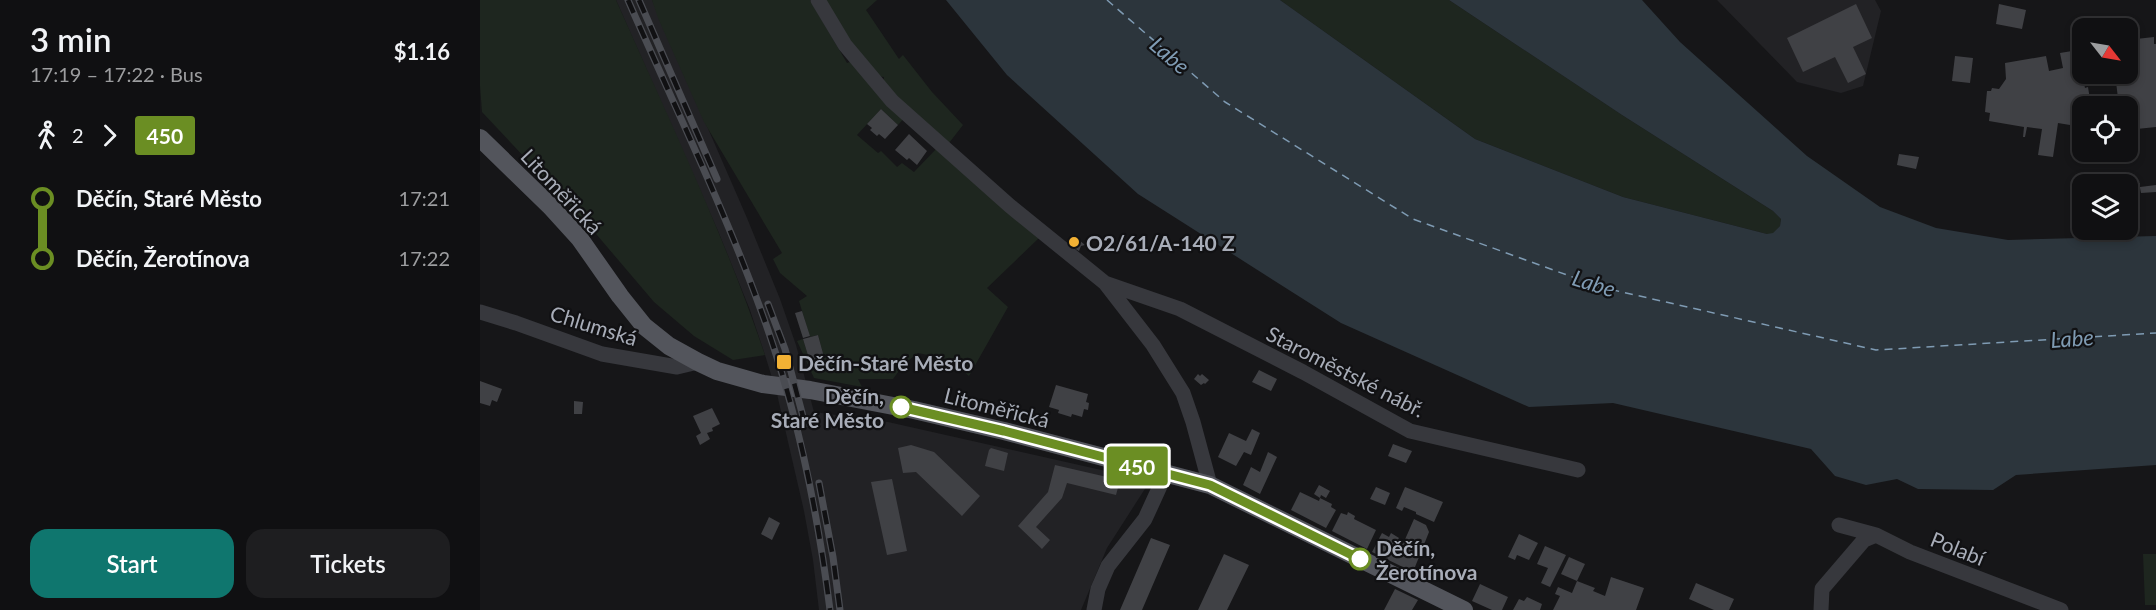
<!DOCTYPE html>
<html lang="en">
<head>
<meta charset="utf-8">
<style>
	:root { --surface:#101012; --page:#1e1e20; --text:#f1f3f6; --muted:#9c9d9f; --line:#303032; --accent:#0f766e }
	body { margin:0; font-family:Lato,sans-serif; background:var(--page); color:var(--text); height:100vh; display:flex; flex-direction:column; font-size:22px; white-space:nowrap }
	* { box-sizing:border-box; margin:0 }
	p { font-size:20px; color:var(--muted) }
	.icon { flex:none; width:33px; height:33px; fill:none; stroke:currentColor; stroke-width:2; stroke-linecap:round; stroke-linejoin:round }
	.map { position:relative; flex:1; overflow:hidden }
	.sheet { display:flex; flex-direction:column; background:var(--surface); width:480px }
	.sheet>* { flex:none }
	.badge { padding:0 12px; border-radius:4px; font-size:21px; line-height:39px }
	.needle { width:39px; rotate:121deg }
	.buttons { position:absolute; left:1592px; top:18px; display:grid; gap:12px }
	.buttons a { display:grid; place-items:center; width:66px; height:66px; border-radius:12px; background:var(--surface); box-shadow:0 3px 9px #0003,0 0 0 2px var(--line); font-size:30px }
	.map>.badge { position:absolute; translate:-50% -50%; box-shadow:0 0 0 3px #fff }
	.legs { display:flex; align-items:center; gap:9px; height:66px; padding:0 30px; font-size:20px }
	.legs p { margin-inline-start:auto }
	.headline { display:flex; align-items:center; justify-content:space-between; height:102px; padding:0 30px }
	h1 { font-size:33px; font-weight:600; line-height:45px }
	.cta { display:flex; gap:12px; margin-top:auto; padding:12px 30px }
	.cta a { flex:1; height:69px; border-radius:18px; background:var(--accent); color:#fff; font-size:24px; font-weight:600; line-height:69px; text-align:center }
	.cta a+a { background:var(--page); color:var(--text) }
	ul { padding:0 30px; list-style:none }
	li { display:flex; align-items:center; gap:21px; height:60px; font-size:22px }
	li i { display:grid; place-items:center; width:9px; height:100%; margin:0 8px; background:currentColor }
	li i::after { content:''; width:15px; height:15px; margin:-8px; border:4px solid; border-radius:50%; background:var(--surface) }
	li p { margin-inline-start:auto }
	li:first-child i { background:linear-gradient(#0000 50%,currentColor 0) }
	li:last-child i { background:linear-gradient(currentColor 50%,#0000 0) }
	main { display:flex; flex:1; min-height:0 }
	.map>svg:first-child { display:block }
</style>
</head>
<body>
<main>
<section class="sheet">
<div class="headline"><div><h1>3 min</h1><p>17:19 – 17:22 · Bus</p></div><b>$1.16</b></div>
<div class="legs"><svg class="icon" aria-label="walk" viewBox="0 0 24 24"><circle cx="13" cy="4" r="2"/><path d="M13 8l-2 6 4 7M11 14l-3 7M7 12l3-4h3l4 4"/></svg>2<svg class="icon" aria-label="forward" viewBox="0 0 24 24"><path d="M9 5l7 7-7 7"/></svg><b class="badge" style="background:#6b8e23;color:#fff">450</b></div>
<ul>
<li><i style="color:#6b8e23"></i><b>Děčín, Staré Město</b><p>17:21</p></li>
<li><i style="color:#6b8e23"></i><b>Děčín, Žerotínova</b><p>17:22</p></li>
</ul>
<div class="cta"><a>Start</a><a>Tickets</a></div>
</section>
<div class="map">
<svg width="1676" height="610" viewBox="0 0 1676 610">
	<rect width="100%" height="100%" fill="#161618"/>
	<path fill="#222225" d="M136 0H172L267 218 300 299 316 345 334 412 408 422 670 481 627 548 601 610H339L333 560 324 511 297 394 285 355 270 310 238 231Z
		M1237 0H1395L1401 11 1383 86 1361 93 1317 82Z"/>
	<path fill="#1e261f" d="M0 0H136C188 117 244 234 285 355L253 360 214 336 174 302 111 228 2 112 0 86Z
		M172 0H330L367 63 370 62 426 116 418 125 401 109 377 135 398 153 401 151 417 167 422 163 434 172 459 146 559 238 507 288 528 307 489 376 467 359 438 353 424 364 413 379H378L382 387 334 378 317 341 323 339 330 361 334 360 336 363 343 361 342 358 344 357 338 335 330 337 319 301 327 296 300 273 293 259 302 253 224 122 178 18Z
		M344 0H397L386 10 419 59 423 55 452 92 483 125 469 143 403 85 404 77 396 76 379 58Z
		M800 0H969L1142 115 1293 211 1301 219 1300 226 1293 234H1287L1143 197 995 139Z
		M1663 554H1676V605H1665Z"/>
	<path fill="#2c353c" d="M466 0H800L995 139 1143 197 1287 234 1293 233 1300 226 1301 219 1293 211 1142 115 969 0H1162L1200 42 1327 156 1400 207 1456 228 1528 240 1676 236V465L1536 475 1513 490 1438 489 1417 479 1386 485 1355 476 1331 449 1133 403 1049 407 861 323 658 194 527 75Z"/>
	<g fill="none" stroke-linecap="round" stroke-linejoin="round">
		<path stroke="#7f9bb3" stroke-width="1.5" stroke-dasharray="8 6" stroke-linecap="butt" d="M627 0 745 102 933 219 1120 287 1396 350 1676 333"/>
	</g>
	<path fill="#404145" d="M1376 4 1392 38 1373 47 1386 74 1368 83 1355 57 1323 72 1307 38Z
		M1519 4 1546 10 1542 29 1516 24Z
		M1674 37V44H1676V127L1647 130V106H1639L1635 74H1647V40Z
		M1598 50 1602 74 1605 88 1608 87 1611 106H1602V127L1578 123 1573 157 1558 155 1562 129 1547 127 1545 137H1543L1544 127 1509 121 1510 113 1505 112 1507 91H1511L1512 88 1519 89 1526 79 1525 63 1566 56 1569 71 1583 68 1580 53Z
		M1475 56 1493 58 1490 83 1472 81Z
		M401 109 418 125 405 139 399 134 397 136 390 130 392 128 387 124Z
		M429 134 447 151 437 165 429 158 427 160 415 150Z
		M1419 154 1439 157 1436 169 1417 165Z
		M1651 176 1652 183H1660V187L1676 185V192L1661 193 1660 188 1647 189V184H1620V179Z
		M593 235 605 245 601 246 599 251 589 245V241Z
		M322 311 330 336 323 338 315 313Z
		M338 335 344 357 342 358 343 361 335 363 334 360 330 362 323 339Z
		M779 370 797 379 791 391 772 382Z
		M718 374 720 376 722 374 729 380 725 384 724 383 721 385 714 379Z
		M0 381 22 389 17 402 12 400 10 406 0 403Z
		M576 385 608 394 606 402 609 403 608 410 604 409 602 417 592 414 591 417 578 413 579 410 569 407Z
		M94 401 103 402 102 414H94Z
		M232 408 240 424 232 428 233 431 227 433 230 439 220 445 216 436 221 433 213 416Z
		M772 429 780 433 771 455 764 452 756 466 738 457 749 433 766 441Z
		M913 444 932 451 926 463 908 456Z
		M431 445 454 452 500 496 482 516 436 472 423 473 418 448Z
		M511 448 528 453 524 471 505 466 509 450Z
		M788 452 797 457 780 494 763 485 771 467 780 472Z
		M575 465 640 480 636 495 587 483 582 498 556 527 570 540 562 549 538 526 568 492Z
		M412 479 427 551 407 555 391 482Z
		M839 485 850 491 846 498 841 495 840 498 834 494Z
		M896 487 910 493 905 505 890 499Z
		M925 487 963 502 954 522 936 514V512L924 507 922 511 916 508Z
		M820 492 839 501 840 498 852 504 851 507 856 510 846 528 811 510Z
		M868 512 875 516 874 519 896 530 887 549 852 531 861 513 867 515Z
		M289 517 300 523 292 540 281 534Z
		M934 519 946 525 949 532 933 572 892 552 902 533 909 537 911 533 919 538 917 541 923 544Z
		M1039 534 1058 543 1049 560 1037 555 1035 560 1028 557Z
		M671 538 690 545 662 610H640Z
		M1065 546 1086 555 1070 587 1061 583 1068 568 1057 564Z
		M744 554 769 565 747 610H718Z
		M1089 557 1105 564 1097 581 1081 574Z
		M1131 577 1164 588 1156 610H1073L1080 596 1075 594 1078 587 1092 593 1097 581 1115 588 1113 591 1125 596Z
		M1216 583 1254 599 1249 610H1234L1209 599Z
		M1000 584 1028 597 1022 610H1012L992 601Z
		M915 589 938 600 932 610H904Z
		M1047 597 1062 604 1060 610H1033L1039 599 1044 601Z"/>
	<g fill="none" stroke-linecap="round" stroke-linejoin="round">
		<path stroke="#37383d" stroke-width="15" d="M338 0 365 45 412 101 530 206 625 283 673 345 703 393 713 422 730 485
			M625 283 700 309 823 372 930 431 1098 470
			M0 312 36 323 122 354 197 367 218 362
			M1359 525 1396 535 1430 552 1581 610
			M614 610 618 589 628 566 665 519 686 473
			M1341 610 1342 589 1384 540 1396 535"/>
		<path stroke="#53555c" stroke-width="18" d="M0 138 70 206 100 239 140 296 164 326 189 346 218 362 237 371 283 384 330 390 434 410 524 431 730 485 984 610"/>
		<g stroke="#4a4c52" stroke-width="7">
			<path id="rail" d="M148 0C192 101 241 201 279 305 316 404 337 506 350 610
				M159 0 237 179
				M288 304 305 349 325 424
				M339 483 353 557 360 610"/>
		</g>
		<use href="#rail" stroke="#111113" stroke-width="4.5" stroke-dasharray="14" stroke-linecap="butt"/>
	</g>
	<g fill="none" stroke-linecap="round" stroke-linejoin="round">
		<g stroke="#fff" stroke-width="14">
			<path id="line-1" d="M421 407 524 431 730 485 880 559"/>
		</g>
		<use href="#line-1" stroke="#6b8e23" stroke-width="9"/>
	</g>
	<g fill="#f2b134" stroke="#111113" stroke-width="2">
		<circle cx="594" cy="242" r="6"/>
		<rect x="296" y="354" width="16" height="16" rx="3"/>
	</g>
	<g fill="#fff" stroke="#6b8e23" stroke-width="3">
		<circle cx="421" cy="407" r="10"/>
		<circle cx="880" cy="559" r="10"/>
	</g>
	<g text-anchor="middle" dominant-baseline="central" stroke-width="4.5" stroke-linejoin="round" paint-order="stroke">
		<g font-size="21" fill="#a8adb8" stroke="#111113">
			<text transform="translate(82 191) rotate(47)">Litoměřická</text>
			<text transform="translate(114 325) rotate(17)">Chlumská</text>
			<text transform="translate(866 371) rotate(27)">Staroměstské nábř.</text>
			<text transform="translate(517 407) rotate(14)">Litoměřická</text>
			<text transform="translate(1478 548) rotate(22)">Polabí</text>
		</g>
		<g font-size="21" font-weight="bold" fill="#a8adb8" stroke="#111113" text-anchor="start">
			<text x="606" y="242">O2/61/A-140 Z</text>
			<text x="318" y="362">Děčín-Staré Město</text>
		</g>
		<g font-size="21" font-weight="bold" fill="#a8adb8" stroke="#111113" text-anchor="end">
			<text x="404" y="395">Děčín,<tspan x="404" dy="24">Staré Město</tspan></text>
			<text x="896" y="547" text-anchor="start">Děčín,<tspan x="896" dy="24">Žerotínova</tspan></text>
		</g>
		<g font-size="22" font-style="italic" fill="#7f9bb3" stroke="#111113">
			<text transform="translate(690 55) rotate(41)">Labe</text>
			<text transform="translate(1114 283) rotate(17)">Labe</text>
			<text transform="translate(1592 338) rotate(-4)">Labe</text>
		</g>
	</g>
</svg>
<div class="buttons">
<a><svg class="needle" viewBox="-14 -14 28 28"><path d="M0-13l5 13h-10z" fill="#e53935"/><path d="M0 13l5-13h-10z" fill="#9c9d9f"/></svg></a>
<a><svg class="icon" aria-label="locate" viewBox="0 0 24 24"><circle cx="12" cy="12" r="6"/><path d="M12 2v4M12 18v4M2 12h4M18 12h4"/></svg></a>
<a><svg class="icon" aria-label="layers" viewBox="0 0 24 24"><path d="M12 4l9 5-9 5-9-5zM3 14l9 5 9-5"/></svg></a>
</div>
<b class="badge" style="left:657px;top:466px;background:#6b8e23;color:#fff">450</b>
</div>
</main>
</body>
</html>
